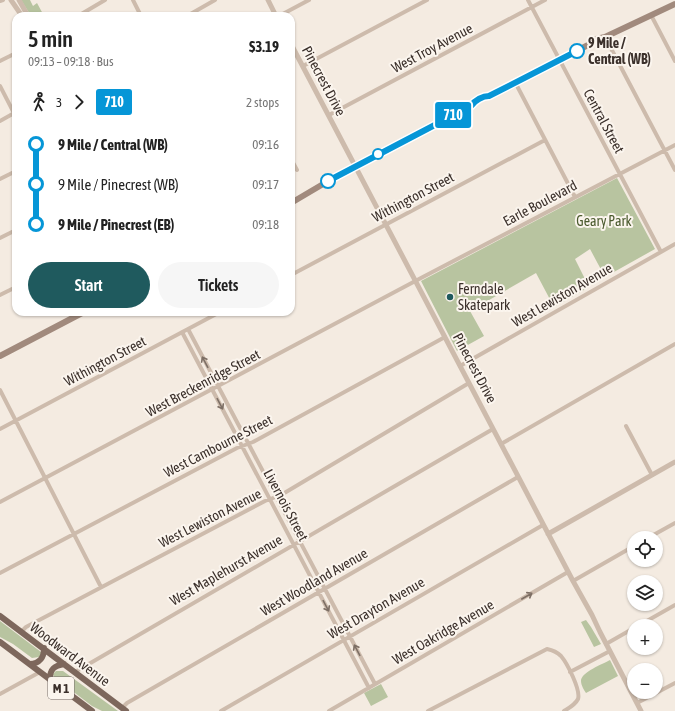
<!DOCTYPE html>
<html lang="en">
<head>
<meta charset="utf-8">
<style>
	:root { --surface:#fff; --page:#f6f6f6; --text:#222; --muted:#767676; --accent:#1f5a5e }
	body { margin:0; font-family:"Asap Condensed",sans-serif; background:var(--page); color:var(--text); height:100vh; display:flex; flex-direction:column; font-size:15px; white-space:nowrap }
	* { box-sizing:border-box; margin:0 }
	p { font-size:13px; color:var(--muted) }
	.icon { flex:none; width:22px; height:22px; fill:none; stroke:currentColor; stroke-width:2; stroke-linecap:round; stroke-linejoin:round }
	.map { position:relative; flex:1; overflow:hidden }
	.drawer { position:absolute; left:12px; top:12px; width:283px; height:304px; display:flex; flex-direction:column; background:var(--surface); border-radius:12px; box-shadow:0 1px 3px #0004 }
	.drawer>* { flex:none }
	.badge { padding:0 8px; border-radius:3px; font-size:14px; line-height:26px }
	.fabs { position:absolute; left:627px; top:531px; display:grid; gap:8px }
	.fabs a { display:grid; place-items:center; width:36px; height:36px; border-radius:50%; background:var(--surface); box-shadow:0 1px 3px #0004; font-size:20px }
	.map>.badge { position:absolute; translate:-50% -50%; box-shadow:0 0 0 2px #fff }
	.legs { display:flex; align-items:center; gap:6px; height:44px; padding:0 16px; font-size:13px }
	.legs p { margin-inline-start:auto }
	.head { display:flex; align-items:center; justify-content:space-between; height:68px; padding:0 16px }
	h1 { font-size:22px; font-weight:600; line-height:30px }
	.primary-button { display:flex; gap:8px; margin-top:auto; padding:8px 16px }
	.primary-button a { flex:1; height:46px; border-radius:24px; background:var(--accent); color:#fff; font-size:16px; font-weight:600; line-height:46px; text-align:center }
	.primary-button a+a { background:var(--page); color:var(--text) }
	ul { padding:0 16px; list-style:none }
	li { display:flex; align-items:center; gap:14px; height:40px; font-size:15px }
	li i { display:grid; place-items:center; width:6px; height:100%; margin:0 5px; background:currentColor }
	li i::after { content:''; width:10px; height:10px; margin:-5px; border:3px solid; border-radius:50%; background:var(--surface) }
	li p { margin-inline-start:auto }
	li:first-child i { background:linear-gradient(#0000 50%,currentColor 0) }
	li:last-child i { background:linear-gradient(currentColor 50%,#0000 0) }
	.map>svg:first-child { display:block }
</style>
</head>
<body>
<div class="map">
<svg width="675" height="711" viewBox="0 0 675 711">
	<rect width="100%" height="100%" fill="#f4ebe1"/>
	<path fill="#b8c4a0" d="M21 0H30L33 6 37 3 43 14 38 16H31Z
		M617 178 655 249 605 277 590 249 575 259 589 287 554 307 536 273 470 311 484 336 457 351 421 281Z
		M586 620 591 627 601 644 594 647 581 622Z
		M0 621 41 652 42 654 39 657 32 658 13 644 0 637Z
		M610 660 618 676 586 693C584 690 581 685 581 681 581 672 603 664 610 660Z
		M56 671H63L118 711H102L92 706 54 677 53 674Z
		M381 684 388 697 371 706 364 693Z"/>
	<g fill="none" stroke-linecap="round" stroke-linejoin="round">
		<path stroke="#cdbbac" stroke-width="4" d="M133 0 141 16
			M528 0 661 252
			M0 1 3 0
			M651 15 675 61
			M78 16 105 0
			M187 16 215 0
			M279 16 309 0
			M605 37 675 170
			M0 61 16 53
			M303 66 427 0
			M515 82 575 197
			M0 86 16 117
			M329 115 545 0
			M0 121 16 112
			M291 159 297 170
			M0 179 16 171
			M0 238 16 230
			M291 275 545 140
			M0 295 16 287
			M188 329 375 684
			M182 332 369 688
			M460 366 675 244
			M0 390 101 587
			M626 426 652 475
			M0 429 220 312
			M501 444 675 344
			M0 502 421 278 675 145
			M648 538 675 523
			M0 573 237 448 253 442 445 337
			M573 581 634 546
			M638 626 675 605
			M21 632 26 627 265 501 281 495 469 383
			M606 644 634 628
			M75 672 493 429
			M570 672 610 651
			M0 694 40 672
			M637 703 675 683
			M122 708 127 703 518 477
			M221 711 543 525
			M329 711 568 572
			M428 711 547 649C552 650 557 652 561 656 567 663 581 690 578 699 575 705 569 708 564 711"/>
		<path stroke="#cdbbac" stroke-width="5" d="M11 0 22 16
			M19 0 28 16
			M268 0 276 16
			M291 44 573 581 592 615 600 632 641 711
			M548 534 675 462"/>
		<path stroke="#a18a7d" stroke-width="6" d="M291 203 335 177 471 106C475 100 483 96 489 96L590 44 596 39 605 37 675 4
			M0 356 84 312"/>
		<path stroke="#7d675c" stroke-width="6" d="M0 616 126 711
			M0 642 92 711
			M30 664C40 663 44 658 44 648
			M50 679C50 669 54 666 64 664"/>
	</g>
	<defs><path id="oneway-shaft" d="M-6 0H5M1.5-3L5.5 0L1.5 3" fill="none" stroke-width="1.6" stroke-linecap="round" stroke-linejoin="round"/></defs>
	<g stroke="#7d6f65">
		<use href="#oneway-shaft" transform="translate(205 362) rotate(-118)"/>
		<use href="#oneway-shaft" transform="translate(220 404) rotate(62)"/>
		<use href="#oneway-shaft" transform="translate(527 596) rotate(-30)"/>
		<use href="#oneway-shaft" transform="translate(326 606) rotate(62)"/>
		<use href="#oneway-shaft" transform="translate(357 650) rotate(-118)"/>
	</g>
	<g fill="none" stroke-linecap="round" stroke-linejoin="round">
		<g stroke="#fff" stroke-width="9">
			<path id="line-1" d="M328 181 471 106C475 100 483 96 489 96L577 51"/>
		</g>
		<use href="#line-1" stroke="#0696d7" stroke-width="6"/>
	</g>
	<g fill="#fff" stroke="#0696d7" stroke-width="2">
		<circle cx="577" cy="51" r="7"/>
		<circle cx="378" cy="154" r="5"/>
		<circle cx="328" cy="181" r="7"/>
	</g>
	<circle fill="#1f5a5e" stroke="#fbf5ee" stroke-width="1.5" cx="450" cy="297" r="4"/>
	<g text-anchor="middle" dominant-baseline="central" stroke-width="4" stroke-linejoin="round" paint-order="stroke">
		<rect fill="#fbf5ee" stroke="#756b66" stroke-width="1" x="48" y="677" width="26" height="22" rx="3"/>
		<g font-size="13" font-weight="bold" fill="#3b302b">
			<text x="61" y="688">M 1</text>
		</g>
		<g font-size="14" font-weight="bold" fill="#3b302b" stroke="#fbf5ee" text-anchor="start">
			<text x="588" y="43">9 Mile /<tspan x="588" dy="16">Central (WB)</tspan></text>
		</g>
		<g font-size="14" fill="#3b302b" stroke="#fbf5ee">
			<text transform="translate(432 48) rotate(-28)">West Troy Avenue</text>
			<text transform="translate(324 81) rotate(62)">Pinecrest Drive</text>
			<text transform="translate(604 121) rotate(62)">Central Street</text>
			<text transform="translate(413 197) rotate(-28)">Withington Street</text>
			<text transform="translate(540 203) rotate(-28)">Earle Boulevard</text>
			<text transform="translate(562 295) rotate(-30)">West Lewiston Avenue</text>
			<text transform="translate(105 361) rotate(-28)">Withington Street</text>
			<text transform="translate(475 368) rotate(62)">Pinecrest Drive</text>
			<text transform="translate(203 383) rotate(-28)">West Breckenridge Street</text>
			<text transform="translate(218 446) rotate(-27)">West Cambourne Street</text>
			<text transform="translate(286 505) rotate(62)">Livernois Street</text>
			<text transform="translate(210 518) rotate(-27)">West Lewiston Avenue</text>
			<text transform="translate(226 570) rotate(-30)">West Maplehurst Avenue</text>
			<text transform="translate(314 582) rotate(-30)">West Woodland Avenue</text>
			<text transform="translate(376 608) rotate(-30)">West Drayton Avenue</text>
			<text transform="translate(443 632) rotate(-30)">West Oakridge Avenue</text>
			<text transform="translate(70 654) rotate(37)">Woodward Avenue</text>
		</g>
		<g font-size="14" fill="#4a5a2e" stroke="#fbf5ee">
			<text x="604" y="221">Geary Park</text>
		</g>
		<g font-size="14" fill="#3b302b" stroke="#fbf5ee" text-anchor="start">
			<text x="458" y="289">Ferndale<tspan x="458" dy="16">Skatepark</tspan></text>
		</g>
	</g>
</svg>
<div class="fabs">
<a><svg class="icon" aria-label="locate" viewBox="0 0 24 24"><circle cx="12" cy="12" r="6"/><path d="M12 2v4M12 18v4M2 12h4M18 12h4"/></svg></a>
<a><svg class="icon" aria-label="layers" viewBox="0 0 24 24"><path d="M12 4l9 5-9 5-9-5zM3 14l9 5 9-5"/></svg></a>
<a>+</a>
<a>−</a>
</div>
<b class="badge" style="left:453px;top:115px;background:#0696d7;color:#fff">710</b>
<section class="drawer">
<div class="head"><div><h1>5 min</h1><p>09:13 – 09:18 · Bus</p></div><b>$3.19</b></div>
<div class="legs"><svg class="icon" aria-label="walk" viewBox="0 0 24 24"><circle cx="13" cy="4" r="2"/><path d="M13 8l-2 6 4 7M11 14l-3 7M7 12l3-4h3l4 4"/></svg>3<svg class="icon" aria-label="forward" viewBox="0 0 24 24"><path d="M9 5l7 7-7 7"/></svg><b class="badge" style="background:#0696d7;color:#fff">710</b><p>2 stops</p></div>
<ul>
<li><i style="color:#0696d7"></i><b>9 Mile / Central (WB)</b><p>09:16</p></li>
<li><i style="color:#0696d7"></i><span>9 Mile / Pinecrest (WB)</span><p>09:17</p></li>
<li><i style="color:#0696d7"></i><b>9 Mile / Pinecrest (EB)</b><p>09:18</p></li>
</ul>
<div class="primary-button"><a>Start</a><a>Tickets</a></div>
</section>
</div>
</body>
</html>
